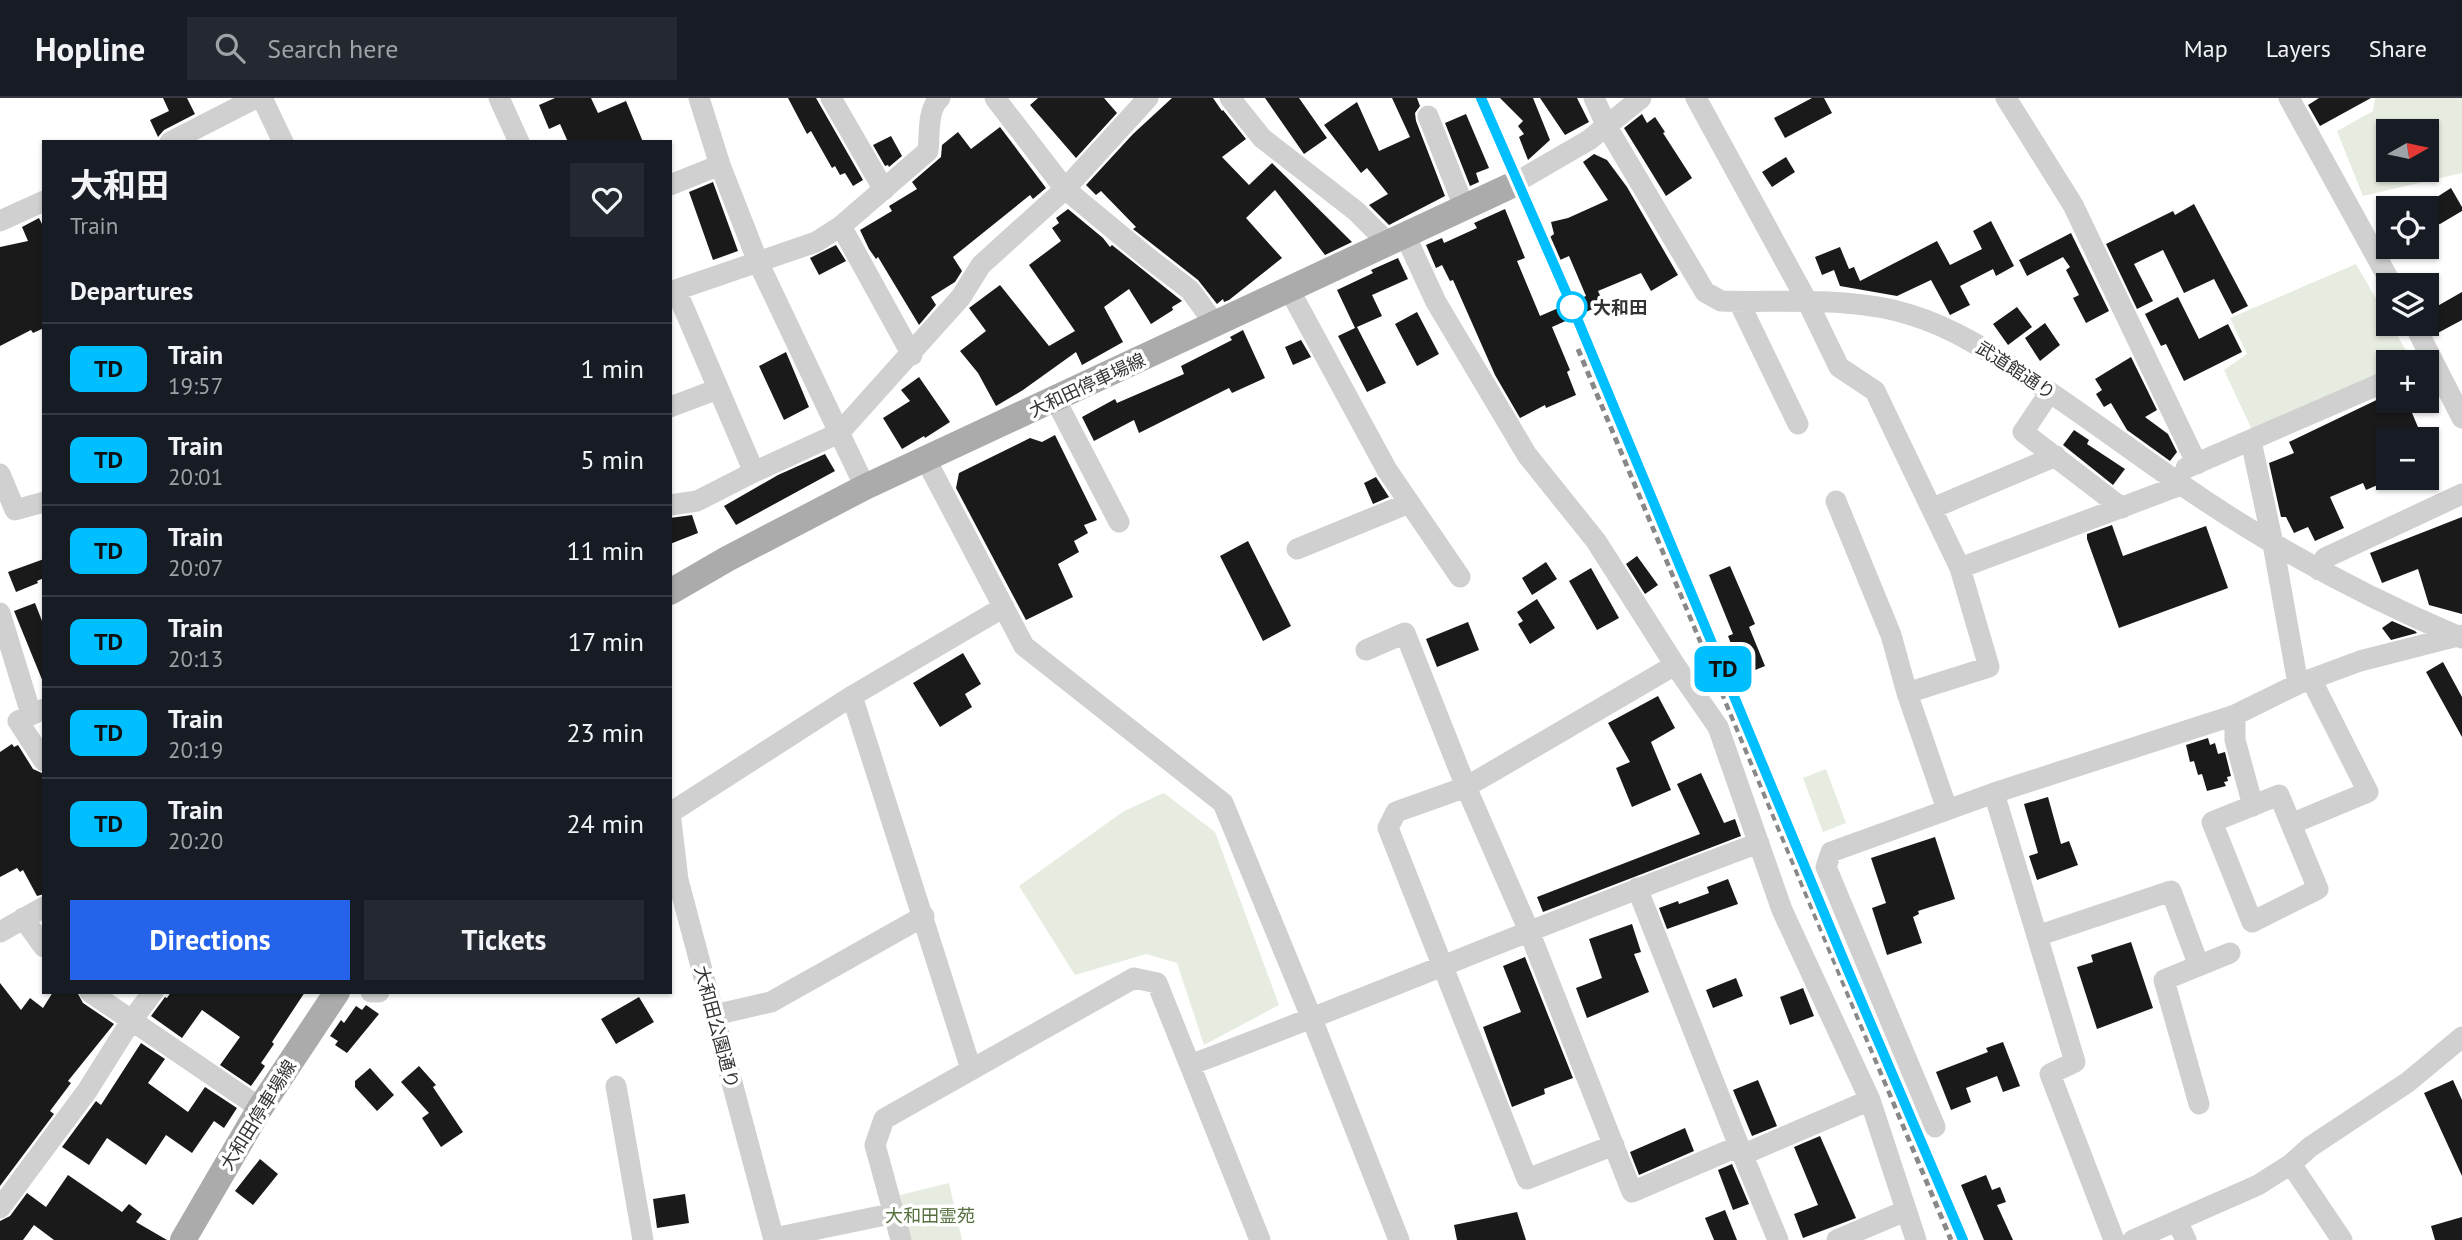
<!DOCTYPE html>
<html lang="en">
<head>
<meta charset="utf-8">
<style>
	:root { --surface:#171b24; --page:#242831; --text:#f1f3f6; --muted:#9ea1a6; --line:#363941; --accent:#2563eb }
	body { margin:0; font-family:"PT Sans","Noto Sans JP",sans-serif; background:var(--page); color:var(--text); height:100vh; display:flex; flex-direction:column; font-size:26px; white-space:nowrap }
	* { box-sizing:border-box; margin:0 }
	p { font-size:23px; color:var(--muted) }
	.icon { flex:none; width:38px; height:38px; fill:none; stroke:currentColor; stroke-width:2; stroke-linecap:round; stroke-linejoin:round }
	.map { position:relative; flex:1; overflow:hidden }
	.sheet { position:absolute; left:42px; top:42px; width:630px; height:854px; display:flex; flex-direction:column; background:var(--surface); border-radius:0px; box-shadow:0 2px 5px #0004 }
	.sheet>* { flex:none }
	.badge { padding:0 14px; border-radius:10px; font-size:24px; line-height:46px }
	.needle { width:46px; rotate:81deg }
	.controls { position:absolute; left:2376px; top:21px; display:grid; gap:14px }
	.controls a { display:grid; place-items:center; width:63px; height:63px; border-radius:0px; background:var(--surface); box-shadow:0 2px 5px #0004; font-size:35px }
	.map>.badge { position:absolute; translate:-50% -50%; box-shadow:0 0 0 4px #fff }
	h2 { padding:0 28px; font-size:26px; line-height:63px }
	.round { display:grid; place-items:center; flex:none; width:74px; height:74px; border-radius:0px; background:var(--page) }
	.summary { display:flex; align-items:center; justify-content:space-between; height:119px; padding:0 28px }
	h1 { font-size:33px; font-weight:700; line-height:52px }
	.primary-button { display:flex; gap:14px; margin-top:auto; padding:14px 28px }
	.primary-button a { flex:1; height:80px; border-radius:0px; background:var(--accent); color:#fff; font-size:28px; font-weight:700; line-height:80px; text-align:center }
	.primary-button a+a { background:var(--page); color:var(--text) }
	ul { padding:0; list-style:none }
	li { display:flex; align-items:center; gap:21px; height:91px; padding:0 28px; border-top:2px solid var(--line) }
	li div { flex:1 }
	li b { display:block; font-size:26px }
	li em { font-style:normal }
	li .badge { min-width:77px; font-weight:700; text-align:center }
	header { display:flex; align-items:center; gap:42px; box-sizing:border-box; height:98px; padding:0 35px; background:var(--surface); border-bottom:2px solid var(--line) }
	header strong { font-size:33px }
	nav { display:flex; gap:38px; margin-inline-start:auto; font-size:24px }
	.search { width:490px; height:63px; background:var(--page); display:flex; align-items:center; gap:18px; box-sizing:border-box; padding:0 24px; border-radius:0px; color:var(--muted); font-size:26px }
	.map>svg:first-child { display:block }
</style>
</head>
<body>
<header>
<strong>Hopline</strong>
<div class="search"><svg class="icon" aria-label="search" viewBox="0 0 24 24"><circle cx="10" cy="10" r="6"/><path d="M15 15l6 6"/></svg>Search here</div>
<nav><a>Map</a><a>Layers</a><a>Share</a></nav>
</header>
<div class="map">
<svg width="2462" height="1142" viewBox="0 0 2462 1142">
	<rect width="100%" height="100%" fill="#fff"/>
	<path fill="#e6ecdf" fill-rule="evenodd" d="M2375 0H2462V75L2363 98 2337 33 2373 13ZM2389 33H2427V72H2389Z
		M2356 166 2411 261 2405 264H2389V272L2253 334 2224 272 2247 256 2230 220Z
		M1826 671 1846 725 1823 734 1803 680Z
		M1164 695 1215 734 1279 907 1204 947 1177 865 1146 856 1075 877 1019 788 1124 713Z
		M949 1085 962 1142H910L900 1097Z"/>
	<path fill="#1a1a1a" d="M163 0H187L195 16 164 32 158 39 150 22 169 13Z
		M555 0H591L598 15 626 3 643 44H568L560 26 549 31 539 7Z
		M788 0H816L863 82 853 88 845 75 840 77 835 68 832 70 811 33 807 36Z
		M1038 0H1104L1117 15 1076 60 1030 7Z
		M1172 0H1213L1222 13 1223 12 1246 41 1222 59 1249 87 1272 65 1352 144 1325 157 1275 92 1246 120 1282 160 1229 202 1224 204 1223 201 1217 206 1198 182 1133 131 1136 129 1101 93 1096 97 1086 87 1133 36Z
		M1265 0H1299L1327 40 1304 56Z
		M1392 0H1417L1420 8 1415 15 1416 23 1445 98 1389 127 1369 107 1388 96 1367 70 1361 75 1324 27 1357 4 1379 53 1410 39Z
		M1500 0H1533L1550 42 1528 62 1519 39 1524 36 1518 28 1523 23Z
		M1540 0H1577L1589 24 1565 37Z
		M1812 0H1824L1832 15 1785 40 1774 20Z
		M2319 0H2371L2320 28 2308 7Z
		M1466 16 1489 70 1476 75 1479 84 1470 88 1445 25Z
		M1642 16 1647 25 1655 19 1665 34 1663 35 1692 80 1666 98 1624 30Z
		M1000 29 1046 90 1033 101 1030 97 953 159 962 173 955 184 931 199 936 207 919 227 878 159 876 161 869 151 860 132 892 113 889 108 917 91 912 84 941 59 942 47 958 34 971 51Z
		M891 38 902 58 889 69 888 67 885 68 873 47Z
		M1594 56 1607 62 1627 89 1678 177 1651 193 1641 175 1598 193 1604 206 1552 229 1570 272 1567 274 1576 297 1546 310 1545 307 1520 320 1495 277 1453 182 1450 183 1442 167 1436 170 1426 147 1442 140 1444 145 1477 130 1474 125 1505 111 1525 160 1517 163 1540 218 1586 198 1569 158 1560 162 1550 139 1554 136 1551 124 1568 120 1608 102 1583 64Z
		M1786 59 1795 74 1772 89 1762 74Z
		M713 84 738 153 713 162 689 94Z
		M2451 90 2462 109V113L2440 126H2434L2427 110 2423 108Z
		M2194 106 2248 208 2232 216 2214 181 2184 195 2163 152 2134 166 2153 203 2137 211 2106 146 2173 113 2175 117Z
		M1068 111 1103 140 1110 149 1112 147 1182 203 1172 209 1173 212 1151 226 1129 191 1104 209 1123 244 1082 267 1076 254 1023 292 996 308 978 275 960 253 986 233 969 210 1000 187 1049 248 1075 233 1029 167 1061 143 1052 130 1059 125 1056 120Z
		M39 120 44 130V230L33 235 31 232 0 248V149L28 143 22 129Z
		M1991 123 2014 168 1996 178 1993 171 1960 188 1970 207 1950 217 1931 182 1897 198 1840 188 1834 172 1822 177 1815 159 1840 149 1849 171 1854 169 1860 183 1937 143 1950 167 1982 151 1973 133Z
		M2071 135 2109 213 2086 225 2073 200 2079 197 2066 172 2070 169 2063 159 2027 178 2019 162Z
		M836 147 846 163 819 177 810 160Z
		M1398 160 1408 181 1372 197 1382 218 1357 229 1386 285 1367 294 1338 238 1355 230 1337 192 1373 175 1371 172Z
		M2462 194V222L2434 237 2427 223V214Z
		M2178 199 2199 241 2228 226 2242 254 2184 283 2166 246 2161 248 2145 216Z
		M2017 209 2032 229 2008 247 1993 226Z
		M1417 214 1439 256 1417 268 1395 226Z
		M2045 225 2060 247 2040 263 2025 240Z
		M1243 232 1265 280 1232 295 1229 290 1139 335 1134 322 1094 343 1082 319 1115 301 1117 305 1184 276 1181 268 1232 242 1230 239Z
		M1301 242 1311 259 1293 267 1285 249Z
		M786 254 809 309 784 322 759 268Z
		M2131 259 2157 312 2145 319 2168 336 2177 354 2170 363 2127 332 2111 305 2104 309 2096 296 2102 292 2095 281Z
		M919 279 950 324 925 340 924 338 902 351 883 320 910 303 901 292Z
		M2389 296V303H2407L2423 341H2389V382L2366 392 2363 385 2330 399 2344 430 2315 443 2308 429 2294 435 2286 419H2281L2269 365 2294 355 2289 344Z
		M2074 332 2089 342 2087 346 2125 371 2113 387 2063 347Z
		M1055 337 1097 422 1084 427 1088 435 1074 443 1079 454 1058 466 1073 499 1026 522 956 390 959 375 1030 340 1042 344Z
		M825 356 835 373 736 427 724 408 778 377Z
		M1376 379 1389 399 1373 406 1364 385Z
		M692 417 698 435 670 446V420Z
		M2462 419V516L2429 507 2418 471 2382 485 2370 455Z
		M2112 427 2123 458 2206 428 2228 490 2119 530 2087 441V436Z
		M1248 443 1291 528 1263 543 1220 458Z
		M1637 458 1658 487 1645 496 1626 466Z
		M44 461V480L37 483 38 485 16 494 8 474Z
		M1546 464 1557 481 1532 497 1522 480Z
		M1730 468 1755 526 1749 529 1765 568 1743 577 1728 538 1733 536 1709 477Z
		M1591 470 1619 520 1597 532 1569 483Z
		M1537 501 1555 530 1530 546 1518 526 1523 523 1517 514Z
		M35 505 44 528 43 584 14 513Z
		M2392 523 2415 533 2417 535 2391 542 2382 530Z
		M1468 524 1479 552 1437 569 1426 541Z
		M963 555 981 586 965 596 972 609 940 629 913 585Z
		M2443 564 2462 599V639L2426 574Z
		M1658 598 1675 630 1651 644 1671 692 1632 709 1616 670 1630 664 1608 625Z
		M2208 640 2210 647 2215 645 2218 656 2225 654 2231 678 2227 679 2228 683 2224 684 2226 688 2207 693 2202 676 2198 677 2194 663 2190 664 2186 647Z
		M12 646 14 649 18 647 33 671 44 676V796L37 798 23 772 20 774 17 770 0 779V654Z
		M1701 675 1724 725 1735 721 1741 738 1543 814 1537 799 1700 736 1677 686Z
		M2048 699 2061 746 2069 743 2078 767 2037 782 2029 758 2038 755 2024 706Z
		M1935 739 1955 801 1918 813 1919 816 1913 819 1922 845 1887 857 1872 810 1886 805 1871 760Z
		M1728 781 1738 806 1667 831 1659 810 1678 803 1679 806 1709 795 1707 789Z
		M1632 826 1641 854 1634 856 1649 894 1587 920 1576 890 1602 880 1589 841Z
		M2131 844 2153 910 2097 931 2077 869 2093 864 2091 857Z
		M1525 859 1573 980 1544 991 1545 996 1512 1009 1483 929 1521 914 1503 868Z
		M1736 880 1743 898 1713 910 1706 892Z
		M0 885 21 912 30 900 43 910 53 894H77L83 905 114 926 68 983 71 985 50 1013 54 1016 0 1088Z
		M1803 890 1814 918 1790 927 1780 899Z
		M171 894H305L272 944 274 946 261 965 265 968 251 988 220 967 240 939 202 912 182 940 151 918 165 899 167 900Z
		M639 899 654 924 616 946 601 921Z
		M366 907 379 916 347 955 335 947 338 943 330 938 341 922 344 925 356 908 362 912Z
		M2003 944 2020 988 2003 994 1997 978 1966 990 1971 1004 1951 1012 1936 974 1988 954 1986 950Z
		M141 945 165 961 148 985 188 1014 205 989 237 1010 224 1030 214 1023 192 1055 166 1037 146 1067 107 1040 89 1067 62 1049 96 1003 101 1007Z
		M419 968 436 987 433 989 463 1034 441 1049 422 1020 429 1015 401 984Z
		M370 970 394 997 377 1013 355 989V983Z
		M1758 982 1777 1028 1752 1038 1733 992Z
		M2453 982 2462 1002V1078L2424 995Z
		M1685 1030 1694 1053 1639 1077 1630 1054Z
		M1820 1038 1856 1120 1803 1140 1794 1116 1818 1107 1794 1049Z
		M260 1061 278 1076 253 1107 235 1093Z
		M1732 1066 1749 1106 1733 1112 1718 1072Z
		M68 1077 122 1114 129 1106 142 1116 136 1124 167 1142H54L34 1127 23 1142H0V1123L10 1118 27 1095 46 1109Z
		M1986 1077 1992 1092 2000 1089 2006 1104 1997 1107 2013 1142H1984L1961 1087Z
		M685 1096 689 1125 657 1130 653 1101Z
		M1725 1112 1737 1142H1714L1705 1120Z
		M1517 1114 1526 1142H1457L1454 1127Z
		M2462 1119V1142H2435L2431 1128Z"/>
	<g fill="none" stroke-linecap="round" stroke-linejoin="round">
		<path stroke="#d0d0d0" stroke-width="21" d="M262 0 283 44
			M499 0 519 44
			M699 0 720 67 758 164 865 389
			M831 0 884 92
			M995 0 1065 91 1147 159 1190 192 1215 226
			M1230 0 1262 40 1356 113 1388 145
			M1594 0 1607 29 1705 194 1721 203C1781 205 1853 198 1911 217 1954 230 1990 254 2027 279 2079 313 2128 350 2179 385 2268 447 2363 498 2462 540
			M1696 0 1808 205 1839 269 1875 293 1960 470 1989 569 1907 595 1947 711
			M2006 0 2073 107 2197 366
			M2289 0 2392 187
			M1428 18 1464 109
			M170 44 256 0
			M670 87 720 67
			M1508 89 1589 42 1641 0
			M0 123 44 103
			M841 128 912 257
			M1405 137 1436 204 1527 357 1596 443 1675 567 1718 629 1782 812 1870 1002 1916 1142
			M676 192 754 374 839 335 961 199 981 167 1065 91 1148 0
			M1290 193 1387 372 1460 479
			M670 194 816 144 841 128 928 53C930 36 927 11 940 0
			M1739 204 1798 326
			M2414 226 2462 320
			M2050 294 2023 334 2122 410
			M1055 301 1119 424
			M670 309 718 291
			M2251 343 2273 446 2298 586
			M926 362 1024 548 1223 705 1312 921 1399 1142
			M2186 370 2389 282
			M0 376 15 412 44 404
			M1836 403 1891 537 1907 595
			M670 407 697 403 754 374
			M1933 410 2056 358
			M1297 451 1409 405
			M1960 470 2181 387
			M2319 472 2325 460 2462 396
			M0 515 31 616
			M1366 552 1405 535 1466 689 1396 714 1388 730 1527 1081 1614 1047
			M1675 567 1466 689 1529 833 1632 1094 1739 1048
			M852 598 971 971
			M44 611 18 623 44 663
			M2235 617V642L2253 708
			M2279 697 2318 791 2252 824 2212 724Z
			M670 714 678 782 774 1142
			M670 715 852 598 1004 509
			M2291 726 2368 694 2311 581
			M1637 790 1739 1048 1778 1142
			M23 820 44 849
			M0 834 44 809
			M2037 838 2171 793 2199 868
			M90 894 260 1010
			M371 894H379
			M714 917 771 904 924 818
			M1190 967C1381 895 1568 815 1759 745
			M616 988 643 1142
			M2199 1006 2164 882 2230 855
			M1935 1029 1826 769 1831 754 1994 695
			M1742 1057 1870 1002
			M2291 1066 2342 1142
			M0 1110 87 993 131 923 153 894
			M2177 1123 2186 1142
			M774 1140 895 1115
			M901 1142 875 1047 884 1021 1134 880 1157 885 1260 1142
			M1837 1142 1905 1113
			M2114 1142 2050 976 2075 964 1994 695 2235 617 2298 586 2360 563 2462 537
			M2133 1142 2258 1087 2291 1066 2310 1049 2408 984 2462 939"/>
		<path stroke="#ababab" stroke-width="26" d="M670 494 727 461 865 389 1508 89
			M183 1142 260 1010 337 894"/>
		<path stroke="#888" stroke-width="5" stroke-dasharray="7 5" stroke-linecap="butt" d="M1481 0 1568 201 1963 1142
			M1578 251 1951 1142"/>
	</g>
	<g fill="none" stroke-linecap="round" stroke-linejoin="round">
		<g stroke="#fff" stroke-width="16">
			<path id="line" d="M1481 0 1569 201 1844 863 1963 1142"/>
		</g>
		<use href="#line" stroke="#00bfff" stroke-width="10"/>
	</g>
	<circle fill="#fff" stroke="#00bfff" stroke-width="3.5" cx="1572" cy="209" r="14"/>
	<g text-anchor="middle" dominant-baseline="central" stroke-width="7" stroke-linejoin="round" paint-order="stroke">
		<g font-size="18" font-weight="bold" fill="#333" stroke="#fff" text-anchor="start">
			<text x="1593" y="209">大和田</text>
		</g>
		<g font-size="18" fill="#333" stroke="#fff">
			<text transform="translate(2016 272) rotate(33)">武道館通り</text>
			<text transform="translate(1087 287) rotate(-25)">大和田停車場線</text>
			<text transform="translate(717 929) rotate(75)">大和田公園通り</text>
			<text transform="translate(258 1017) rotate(-58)">大和田停車場線</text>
		</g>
		<g font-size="18" fill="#56703f" stroke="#fff">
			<text x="930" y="1117">大和田霊苑</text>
		</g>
	</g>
</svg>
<div class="controls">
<a><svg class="needle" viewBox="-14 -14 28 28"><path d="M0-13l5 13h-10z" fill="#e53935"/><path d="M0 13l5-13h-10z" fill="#9ea1a6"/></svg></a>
<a><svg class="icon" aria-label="locate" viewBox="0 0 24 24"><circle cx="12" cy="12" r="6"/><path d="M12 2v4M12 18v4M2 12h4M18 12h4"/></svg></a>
<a><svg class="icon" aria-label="layers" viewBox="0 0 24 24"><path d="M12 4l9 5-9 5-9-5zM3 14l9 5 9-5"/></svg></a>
<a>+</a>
<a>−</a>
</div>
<b class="badge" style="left:1723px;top:571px;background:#00bfff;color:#111">TD</b>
<section class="sheet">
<div class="summary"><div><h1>大和田</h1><p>Train</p></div><a class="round"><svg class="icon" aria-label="heart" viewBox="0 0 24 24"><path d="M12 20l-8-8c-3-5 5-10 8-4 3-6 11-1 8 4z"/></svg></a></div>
<h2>Departures</h2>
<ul>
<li><span class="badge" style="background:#00bfff;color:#111">TD</span><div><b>Train</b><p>19:57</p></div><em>1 min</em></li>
<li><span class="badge" style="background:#00bfff;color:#111">TD</span><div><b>Train</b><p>20:01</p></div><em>5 min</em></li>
<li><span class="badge" style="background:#00bfff;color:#111">TD</span><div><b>Train</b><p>20:07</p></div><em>11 min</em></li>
<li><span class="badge" style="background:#00bfff;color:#111">TD</span><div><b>Train</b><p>20:13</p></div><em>17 min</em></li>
<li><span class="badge" style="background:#00bfff;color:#111">TD</span><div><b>Train</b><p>20:19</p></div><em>23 min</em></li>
<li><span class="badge" style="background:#00bfff;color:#111">TD</span><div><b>Train</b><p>20:20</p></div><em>24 min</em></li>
</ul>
<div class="primary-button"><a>Directions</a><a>Tickets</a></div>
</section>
</div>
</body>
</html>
